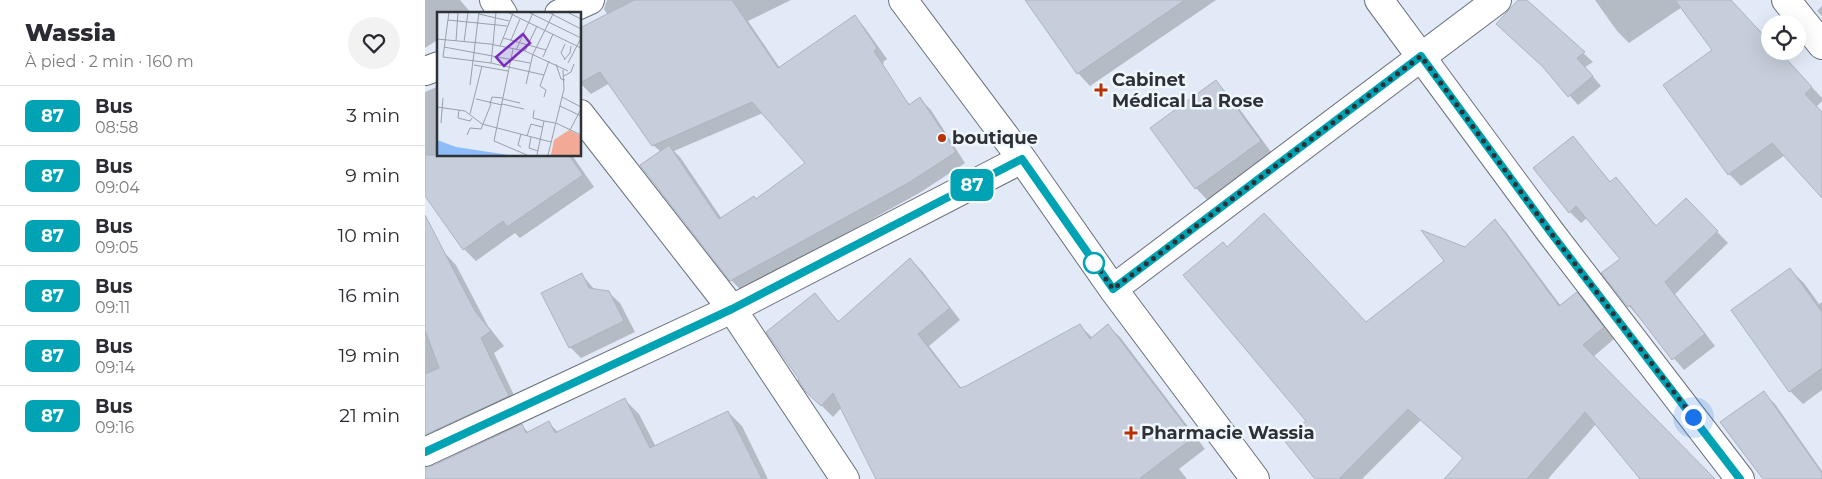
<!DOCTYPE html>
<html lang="fr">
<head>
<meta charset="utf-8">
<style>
	:root { --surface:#fff; --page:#f2f2f3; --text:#2b2b33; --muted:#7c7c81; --line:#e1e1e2 }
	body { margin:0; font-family:Montserrat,sans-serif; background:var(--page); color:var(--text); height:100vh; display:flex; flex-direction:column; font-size:19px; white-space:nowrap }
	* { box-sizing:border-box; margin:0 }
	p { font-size:16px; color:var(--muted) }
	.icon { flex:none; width:28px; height:28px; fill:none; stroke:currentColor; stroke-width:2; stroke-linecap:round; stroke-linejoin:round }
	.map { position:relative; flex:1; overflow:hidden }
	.drawer { display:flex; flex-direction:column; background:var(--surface); width:425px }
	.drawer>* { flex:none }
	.badge { padding:0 10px; border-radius:8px; font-size:18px; line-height:32px }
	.fabs { position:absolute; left:1336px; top:15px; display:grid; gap:10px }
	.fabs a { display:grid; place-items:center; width:45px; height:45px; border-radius:50%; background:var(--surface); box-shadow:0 5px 20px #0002; font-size:25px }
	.you { position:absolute; width:25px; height:25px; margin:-12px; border:4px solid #fff; border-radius:50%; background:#1a73e8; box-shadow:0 0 0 8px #1a73e833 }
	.map>.badge { position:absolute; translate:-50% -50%; box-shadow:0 0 0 2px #fff }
	.round { display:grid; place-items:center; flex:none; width:52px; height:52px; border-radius:26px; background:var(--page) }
	.overview { display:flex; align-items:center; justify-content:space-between; height:85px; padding:0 25px }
	h1 { font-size:24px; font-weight:800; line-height:38px }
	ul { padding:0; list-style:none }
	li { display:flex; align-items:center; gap:15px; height:60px; padding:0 25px; border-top:1px solid var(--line) }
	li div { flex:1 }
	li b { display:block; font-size:19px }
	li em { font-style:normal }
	li .badge { min-width:55px; font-weight:700; text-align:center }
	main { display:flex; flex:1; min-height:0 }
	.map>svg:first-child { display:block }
</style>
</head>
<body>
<main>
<section class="drawer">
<div class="overview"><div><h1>Wassia</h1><p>À pied · 2 min · 160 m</p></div><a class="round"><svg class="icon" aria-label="heart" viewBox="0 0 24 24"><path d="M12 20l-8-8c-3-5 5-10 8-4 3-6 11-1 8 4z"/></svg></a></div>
<ul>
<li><span class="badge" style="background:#00a3b4;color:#fff">87</span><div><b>Bus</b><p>08:58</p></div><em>3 min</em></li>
<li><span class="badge" style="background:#00a3b4;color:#fff">87</span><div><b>Bus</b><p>09:04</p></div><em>9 min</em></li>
<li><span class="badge" style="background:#00a3b4;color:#fff">87</span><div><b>Bus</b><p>09:05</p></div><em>10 min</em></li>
<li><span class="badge" style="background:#00a3b4;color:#fff">87</span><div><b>Bus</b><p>09:11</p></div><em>16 min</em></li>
<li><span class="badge" style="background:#00a3b4;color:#fff">87</span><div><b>Bus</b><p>09:14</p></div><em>19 min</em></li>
<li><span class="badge" style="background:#00a3b4;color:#fff">87</span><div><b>Bus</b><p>09:16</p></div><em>21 min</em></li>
</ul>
</section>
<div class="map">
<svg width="1397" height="479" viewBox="0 0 1397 479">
	<rect width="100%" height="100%" fill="#e1eaf6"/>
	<path fill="#0003" fill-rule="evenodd" d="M0 0H35L47 14H14V39L0 48Z
		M182 0H366L323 21 355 68 430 17 440 28 462 59 458 62 459 63 446 74 477 97 486 105 495 99 506 110 540 163 496 192 317 291 306 280 236 152 228 145 185 83 166 94 155 83V29L182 14 179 9ZM338 113 382 163 331 200 297 219 255 157 249 151Z
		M618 0H791L665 86 653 73Z
		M1094 0H1100L1168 62 1160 67 1176 86 1153 105 1122 70Z
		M1170 0H1305L1345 43V51H1353L1397 98V101L1391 107 1397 113V196L1360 155 1316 186 1304 174 1240 85 1289 51 1257 7 1204 43 1192 31Z
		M1397 6V16L1392 11Z
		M791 82 805 96 849 156 785 203 771 188Z
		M14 86V155H147L169 187 95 238 90 233 51 261 39 249 0 194V92Z
		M1148 138 1186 183 1191 179 1202 190 1232 227 1272 211 1303 243 1250 294 1290 346 1259 370 1204 306 1197 259 1162 218 1156 223 1145 212Z
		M1070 220 1081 232 1136 306 1152 294 1163 305 1189 339 1168 357 1288 479H1217L1171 424 1123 479H1021L1039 459 996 420 937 479H891L882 421 802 248 942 323 1041 248Z
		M18 251 31 265 63 326 79 346 69 353 96 410 0 459V260Z
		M485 259 497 271 535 320 504 346 537 389 655 326 668 338 683 326 695 337 780 449 754 469 762 479H453L416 408 408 417 394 403 390 295 415 323Z
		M1365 270 1379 283 1394 304 1397 302V390L1378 404 1365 391Z
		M157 275 170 290 183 292 195 303 210 332 156 358 145 347Z
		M1338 393 1350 404 1397 471V479H1340Z
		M200 400 214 414 231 447 303 412 317 426 343 479H0V468L7 467 97 426 104 433 124 423 133 432Z"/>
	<path fill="#c5ceda" stroke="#abb4bf" d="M209 0H307L353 68 430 15 452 48 449 51 484 105 495 97 531 152 485 182 305 281 215 165 244 145 294 219 329 196 331 199 380 163 327 102 227 146 175 72 155 83V28Z
		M600 0H760L652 74Z
		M1093 0H1102L1160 52 1152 58 1168 76 1143 97 1118 67 1071 24Z
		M1250 0H1306L1345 42V51H1354L1387 87 1380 94 1397 112V198L1347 143 1303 175 1238 85 1287 50Z
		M791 80 836 141 770 189 725 128Z
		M1148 136 1185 182 1191 177 1231 226 1261 198 1293 231 1240 282 1280 334 1247 360 1205 305 1203 307 1176 273 1195 259 1151 206 1144 213 1108 168Z
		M0 155H144L158 175 82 227 78 221 38 250 0 196Z
		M839 213 941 322 1019 261 996 230 1040 247 1070 219 1134 306 1152 292 1179 327 1158 345 1290 479H1215L1160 412 1102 479H1019L1038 458 983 409 914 479H890L858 439 881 421 758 275 798 242 802 247Z
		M0 215 50 311 66 331 56 338 84 396 0 435V374L14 368 0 330Z
		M485 258 525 308 493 334 535 388 541 386 655 324 665 339 683 324 769 437 714 479H451L408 393 396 406 381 392 373 380 374 379 341 332 390 293 413 322Z
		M1365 268 1397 312V368L1364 392 1306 310Z
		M157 273 164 288 184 291 199 321 144 348 116 293Z
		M1339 391 1397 473V479H1338L1295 422Z
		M200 398 225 448 303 411 337 479H0V467L7 466 97 424 101 433 124 421 130 433Z"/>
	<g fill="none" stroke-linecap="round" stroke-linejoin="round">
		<g stroke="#68707b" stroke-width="30">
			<path id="minor" d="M69 0 78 14
				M478 0 597 159 688 289 830 479
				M954 0 1126 233 1315 479
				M1361 0 1397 45
				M134 14 165 0
				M0 71 14 66
				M155 114 307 309 420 479
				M688 289 1072 0
				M0 452 307 309 597 159"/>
		</g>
		<use href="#minor" stroke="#fff" stroke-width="28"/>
	</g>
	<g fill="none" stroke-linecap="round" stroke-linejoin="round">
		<g stroke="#fff" stroke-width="11">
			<path id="line" d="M0 452 307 309 597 159 688 289 996 56 1126 233 1315 479"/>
		</g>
		<use href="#line" stroke="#00a3b4" stroke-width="8"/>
		<path stroke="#2e3136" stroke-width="5" stroke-dasharray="0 9" d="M669 263 665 256 688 289 996 56 1126 233 1268 417"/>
	</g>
	<g fill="#b93001" stroke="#f1f7fe" stroke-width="2">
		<path d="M673.5 82.5h5v5h5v5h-5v5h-5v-5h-5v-5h5z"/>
		<circle cx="517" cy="138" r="5"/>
		<path d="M703.5 425.5h5v5h5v5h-5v5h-5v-5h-5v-5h5z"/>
	</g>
	<circle fill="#fff" stroke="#00a3b4" stroke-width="2.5" cx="669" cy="263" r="10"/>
	<g text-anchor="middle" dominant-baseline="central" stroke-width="5" stroke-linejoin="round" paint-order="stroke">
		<g font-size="18" font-weight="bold" fill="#2e3136" stroke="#f1f7fe" text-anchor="start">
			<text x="687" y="80">Cabinet<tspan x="687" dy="21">Médical La Rose</tspan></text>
			<text x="527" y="138">boutique</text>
			<text x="716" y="433">Pharmacie Wassia</text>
		</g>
	</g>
	<g transform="translate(12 12)">
		<rect width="144" height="144" fill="#e1eaf6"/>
		<path d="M132 118 144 124V143H114L117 128Z" fill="#f2aa96"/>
		<path d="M0 128 19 135 72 143H0Z" fill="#8dbcf8"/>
		<path fill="none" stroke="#99a0a9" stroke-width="1" d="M12 0 6 45 54 51 107 63M70 0 144 36M91 0 144 26M111 0 144 17M130 0 144 7M42 2 72 9M11 8 70 14M66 26 109 38M0 27 53 32 88 39 131 59M74 28 83 7M19 29 21 0M27 30 31 0M56 32 59 0M63 34 76 1M7 35 93 51M76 37 57 129 90 143M79 38 96 1M88 39 100 14M106 45 116 22M128 47 124 41 128 32M127 48 133 41 134 34M54 51 56 32M131 51 144 26M119 52 124 67 128 68M37 53 71 59M127 64 134 60 137 52M89 72 96 42 117 0M33 73 42 0M107 85 109 78 103 74 112 49M125 85 144 95M39 87 65 93M66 87 83 91M53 92 55 85 66 86M65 92 87 97M123 94 144 104M0 95 28 99 45 112 114 130M22 98 21 106 33 109 35 106M97 98 96 106 107 109M33 102 45 54M4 111 6 86M119 111 144 123M133 118 144 97M84 122 81 133 84 135M30 123 33 116 44 117 54 92M90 124 94 112 105 115M94 125 92 136 101 139M100 143 107 109 118 111M111 143 127 77 126 58"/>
		<path fill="#7b2cbf" fill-opacity="0.15" stroke="#7b2cbf" stroke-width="2.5" d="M86 22 93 31 67 54 59 45Z"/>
		<rect width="144" height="144" fill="none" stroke="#2e3136" stroke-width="2.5"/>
	</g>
</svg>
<div class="fabs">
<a><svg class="icon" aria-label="locate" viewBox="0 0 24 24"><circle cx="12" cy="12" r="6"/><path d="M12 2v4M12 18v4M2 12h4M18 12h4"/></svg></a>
</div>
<div class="you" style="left:1268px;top:417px"></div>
<b class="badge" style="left:547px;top:185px;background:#00a3b4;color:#fff">87</b>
</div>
</main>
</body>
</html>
